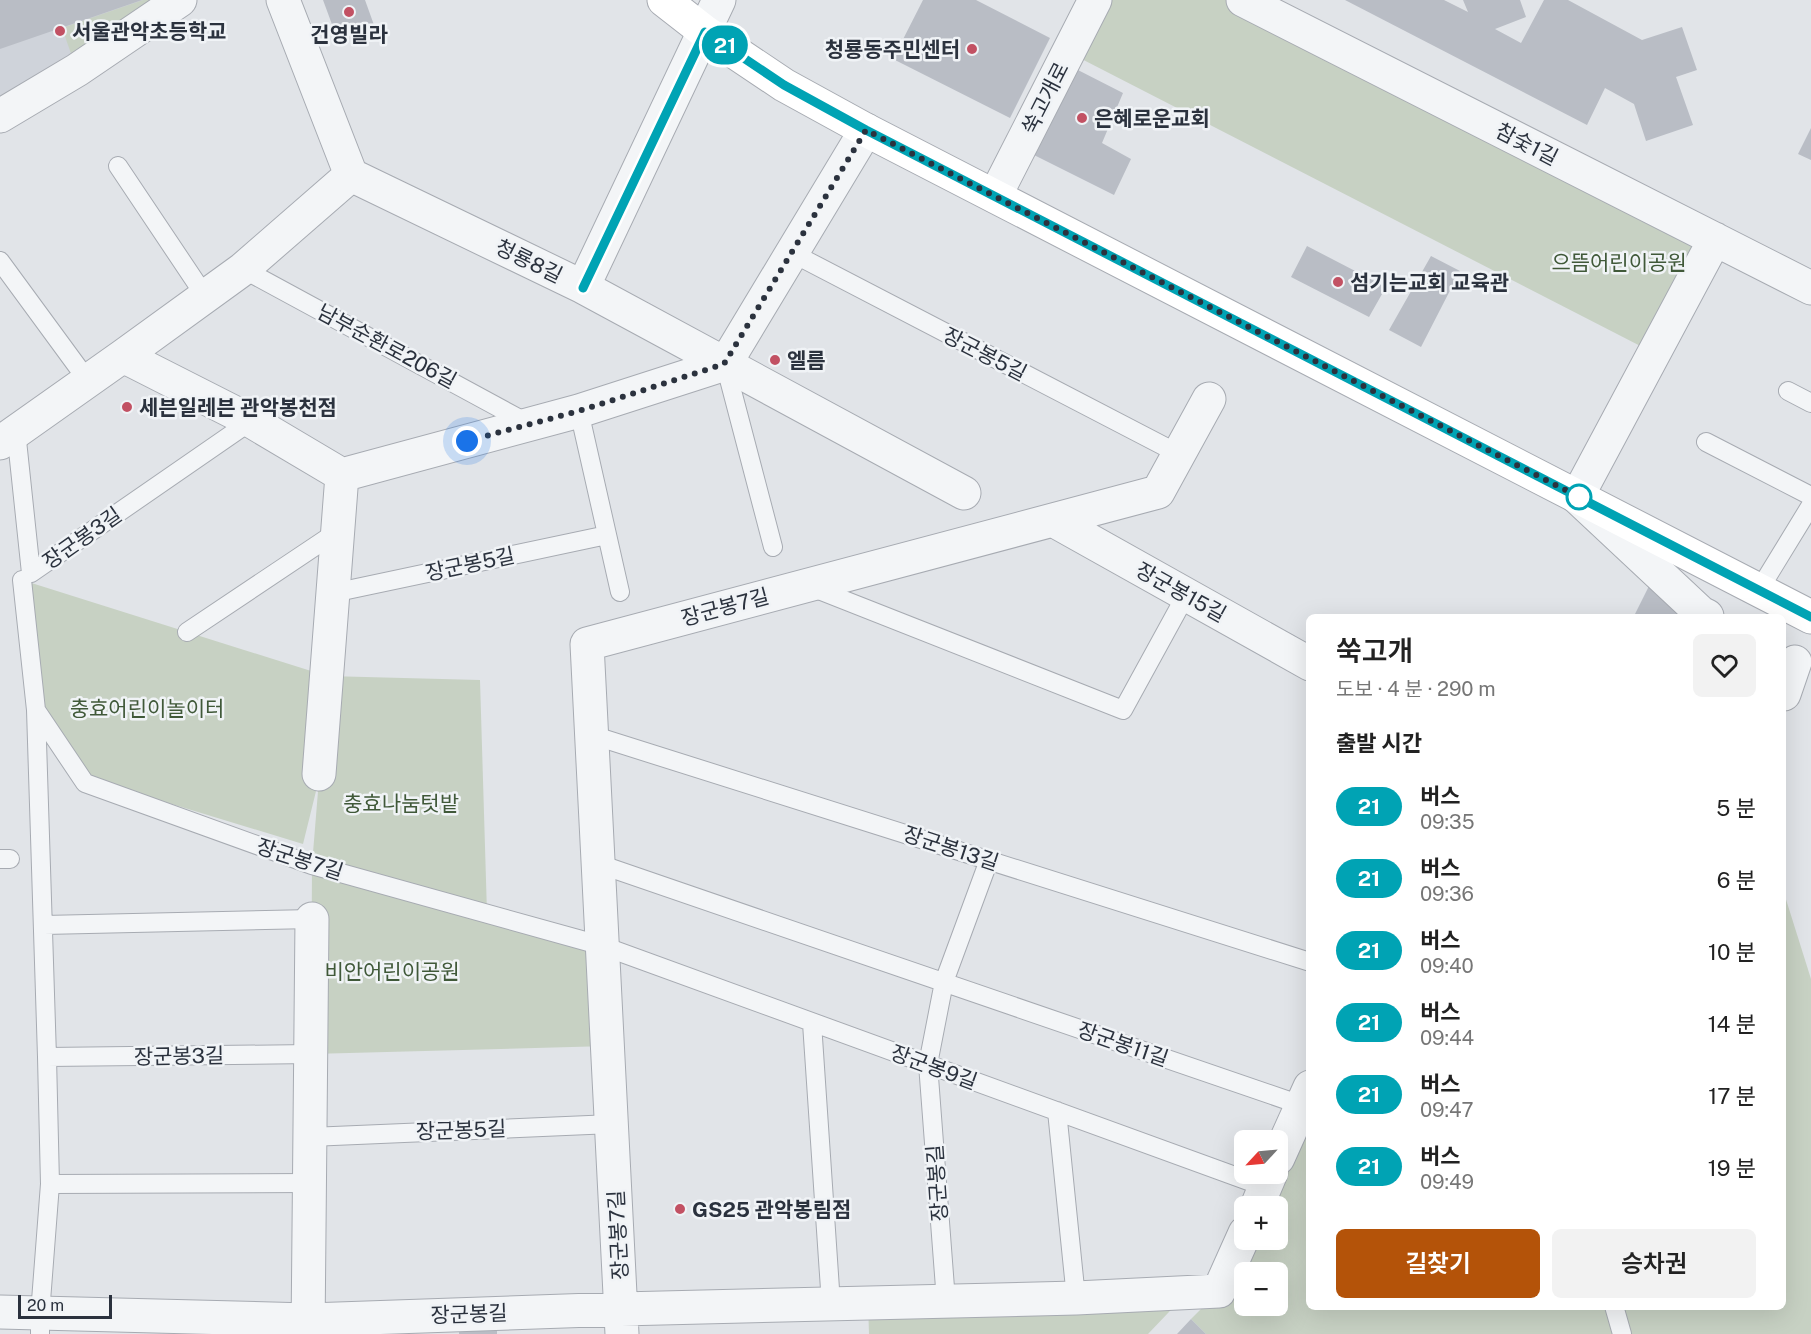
<!DOCTYPE html>
<html lang="ko">
<head>
<meta charset="utf-8">
<style>
	:root { --surface:#fff; --page:#f2f2f2; --text:#222; --muted:#767676; --accent:#b45309 }
	body { margin:0; font-family:"Public Sans","Noto Sans KR",sans-serif; background:var(--page); color:var(--text); height:100vh; display:flex; flex-direction:column; font-size:22px; white-space:nowrap }
	* { box-sizing:border-box; margin:0 }
	p { font-size:20px; color:var(--muted) }
	.icon { flex:none; width:33px; height:33px; fill:none; stroke:currentColor; stroke-width:2; stroke-linecap:round; stroke-linejoin:round }
	.map { position:relative; flex:1; overflow:hidden }
	.side { position:absolute; left:1306px; top:614px; width:480px; height:696px; display:flex; flex-direction:column; background:var(--surface); border-radius:9px; box-shadow:0 6px 24px #0002 }
	.side>* { flex:none }
	.badge { padding:0 12px; border-radius:20px; font-size:21px; line-height:39px }
	.needle { width:39px; rotate:244deg }
	.controls { position:absolute; left:1234px; top:1130px; display:grid; gap:12px }
	.controls a { display:grid; place-items:center; width:54px; height:54px; border-radius:9px; background:var(--surface); box-shadow:0 6px 24px #0002; font-size:30px }
	.scale { position:absolute; left:18px; bottom:15px; width:94px; box-sizing:border-box; padding-left:6px; border:3px solid #2b323e; border-top:0; font-size:16px; line-height:21px; white-space:nowrap; color:#2b323e; -webkit-text-stroke:4px #f0f3f6; paint-order:stroke }
	.you { position:absolute; width:30px; height:30px; margin:-15px; border:4px solid #fff; border-radius:50%; background:#1a73e8; box-shadow:0 0 0 9px #1a73e833 }
	.map>.badge { position:absolute; translate:-50% -50%; box-shadow:0 0 0 3px #fff }
	h2 { padding:0 30px; font-size:22px; line-height:54px }
	.round { display:grid; place-items:center; flex:none; width:63px; height:63px; border-radius:9px; background:var(--page) }
	.overview { display:flex; align-items:center; justify-content:space-between; height:102px; padding:0 30px }
	h1 { font-size:28px; font-weight:600; line-height:45px }
	.cta { display:flex; gap:12px; margin-top:auto; padding:12px 30px }
	.cta a { flex:1; height:69px; border-radius:9px; background:var(--accent); color:#fff; font-size:24px; font-weight:600; line-height:69px; text-align:center }
	.cta a+a { background:var(--page); color:var(--text) }
	ul { padding:0; list-style:none }
	li { display:flex; align-items:center; gap:18px; height:72px; padding:0 30px }
	li div { flex:1 }
	li b { display:block; font-size:22px }
	li em { font-style:normal }
	li .badge { min-width:66px; font-weight:700; text-align:center }
	.map>svg:first-child { display:block }
</style>
</head>
<body>
<div class="map">
<svg width="1811" height="1334" viewBox="0 0 1811 1334">
	<rect width="100%" height="100%" fill="#e1e4e8"/>
	<path fill="#cfd3da" d="M0 0H166L0 112Z"/>
	<path fill="#c7d1c3" fill-rule="evenodd" d="M143 0H169L74 62 62 28Z
		M1095 0H1243L1715 239 1654 353 1068 52Z
		M22 580 327 676 480 680 487 913 603 946 608 1046 311 1054 312 865 319 779 303 844 93 780 44 708Z
		M1784 893 1811 979V1334H1206L1191 1319 1219 1291 1245 1239H1278V1206H1257L1309 1087 1310 1306H1784ZM1245 1272H1278V1305H1245Z
		M1188 1292 1148 1334H869L868 1303Z"/>
	<path fill="#b9bdc5" d="M0 0H142L0 49Z
		M323 0H365L374 25 337 38Z
		M923 0H976L1050 38 1010 118 893 59Z
		M1345 0H1444L1468 12 1463 0H1520L1526 17 1495 29 1521 43 1544 0H1568L1642 40 1682 27 1697 70 1676 77 1693 125 1646 141 1634 104 1605 88 1587 125Z
		M1074 68 1123 93 1102 143 1131 159 1114 195 1034 155Z
		M1811 128V160L1798 154Z
		M1307 246 1386 287 1369 317 1291 277Z
		M1431 256 1460 271 1421 347 1389 330Z
		M1649 586 1689 616H1634Z
		M497 1317V1334H459V1318Z
		M1191 1319 1206 1334H1177Z"/>
	<g fill="none" stroke-linecap="round" stroke-linejoin="round">
		<g stroke="#a7abb2" stroke-width="20">
			<path id="service" d="M118 166 205 296
				M792 253 1179 454
				M0 261 88 381
				M243 269 529 424
				M725 364 773 547
				M1788 391 1811 403
				M579 411 620 592
				M16 431 31 573 251 421
				M1706 442 1811 496
				M22 580 36 710 47 1057 50 1184 40 1314V1334
				M811 587 1123 710 1186 595
				M1759 590 1811 505
				M333 593 607 535
				M187 632 338 531
				M36 710 85 783 312 865 603 946 1265 1187
				M592 735 1310 962
				M0 859H10
				M599 864 1301 1105
				M44 925 312 919
				M812 1023 831 1304
				M47 1057 311 1054
				M1057 1111 1076 1298
				M310 1137 612 1124
				M50 1184 310 1183
				M946 1301 928 1064 944 982 989 860
				M1614 1306 1622 1334"/>
		</g>
		<g stroke="#a7abb2" stroke-width="35">
			<path id="minor" d="M283 0 351 175 583 287 964 493
				M1243 0 1811 288
				M0 116 77 70 180 0
				M995 196 1095 0
				M583 287 719 0
				M123 356 251 421 342 475
				M0 443 123 356 243 269 351 175
				M1053 520 1310 664
				M1707 616 1701 613 1577 497 1715 239
				M1784 694 1795 662
				M319 774 342 475 579 411 725 364 866 130
				M1278 1158 1310 1087
				M1257 1206 1271 1173
				M0 1312 309 1320 621 1309 1076 1298 1219 1291 1245 1233
				M308 1334 312 919
				M622 1334 587 644 1158 492 1209 399"/>
		</g>
		<g stroke="#a7abb2" stroke-width="35">
			<path id="secondary" d="M664 0 705 32 784 85 866 130 1811 617"/>
		</g>
		<use href="#service" stroke="#f3f5f7" stroke-width="18"/>
		<use href="#minor" stroke="#f3f5f7" stroke-width="33"/>
		<use href="#secondary" stroke="#fff" stroke-width="33"/>
	</g>
	<g fill="none" stroke-linecap="round" stroke-linejoin="round">
		<g stroke="#fff" stroke-width="14">
			<path id="line" d="M583 288 705 32 784 85 866 130 1811 617"/>
		</g>
		<use href="#line" stroke="#00a3b4" stroke-width="9"/>
		<path stroke="#2b323e" stroke-width="6" stroke-dasharray="0 10.8" d="M467 441 579 411 724 364 866 130 1579 497"/>
	</g>
	<g fill="#c25163" stroke="#f0f3f6" stroke-width="2">
		<circle cx="349" cy="12" r="6"/>
		<circle cx="60" cy="31" r="6"/>
		<circle cx="972" cy="49" r="6"/>
		<circle cx="1082" cy="118" r="6"/>
		<circle cx="1338" cy="282" r="6"/>
		<circle cx="775" cy="360" r="6"/>
		<circle cx="127" cy="407" r="6"/>
		<circle cx="680" cy="1209" r="6"/>
	</g>
	<circle fill="#fff" stroke="#00a3b4" stroke-width="3" cx="1579" cy="497" r="12"/>
	<g text-anchor="middle" dominant-baseline="central" stroke-width="5" stroke-linejoin="round" paint-order="stroke">
		<g font-size="21" font-weight="bold" fill="#2b323e" stroke="#f0f3f6" text-anchor="start">
			<text x="72" y="31">서울관악초등학교</text>
			<text x="349" y="34" text-anchor="middle">건영빌라</text>
			<text x="960" y="49" text-anchor="end">청룡동주민센터</text>
			<text x="1094" y="118">은혜로운교회</text>
			<text x="1350" y="282">섬기는교회 교육관</text>
			<text x="787" y="360">엘름</text>
			<text x="139" y="407">세븐일레븐 관악봉천점</text>
			<text x="692" y="1209">GS25 관악봉림점</text>
		</g>
		<g font-size="21" fill="#2b323e" stroke="#f0f3f6">
			<text transform="translate(1045 98) rotate(-63)">쑥고개로</text>
			<text transform="translate(1527 144) rotate(27)">참숯1길</text>
			<text transform="translate(529 261) rotate(26)">청룡8길</text>
			<text transform="translate(387 346) rotate(28)">남부순환로206길</text>
			<text transform="translate(985 354) rotate(27)">장군봉5길</text>
			<text transform="translate(82 538) rotate(-35)">장군봉3길</text>
			<text transform="translate(470 564) rotate(-12)">장군봉5길</text>
			<text transform="translate(1181 592) rotate(29)">장군봉15길</text>
			<text transform="translate(725 607) rotate(-15)">장군봉7길</text>
			<text transform="translate(951 848) rotate(18)">장군봉13길</text>
			<text transform="translate(300 859) rotate(18)">장군봉7길</text>
			<text transform="translate(1123 1044) rotate(19)">장군봉11길</text>
			<text transform="translate(179 1056) rotate(-1)">장군봉3길</text>
			<text transform="translate(934 1067) rotate(20)">장군봉9길</text>
			<text transform="translate(461 1130) rotate(-2)">장군봉5길</text>
			<text transform="translate(937 1183) rotate(-94)">장군봉길</text>
			<text transform="translate(618 1235) rotate(-93)">장군봉7길</text>
			<text transform="translate(469 1314) rotate(-2)">장군봉길</text>
		</g>
		<g font-size="21" fill="#405939" stroke="#f0f3f6">
			<text x="1619" y="262">으뜸어린이공원</text>
			<text x="147" y="708">충효어린이놀이터</text>
			<text x="401" y="803">충효나눔텃밭</text>
			<text x="392" y="971">비안어린이공원</text>
		</g>
	</g>
</svg>
<div class="controls">
<a><svg class="needle" viewBox="-14 -14 28 28"><path d="M0-13l5 13h-10z" fill="#e53935"/><path d="M0 13l5-13h-10z" fill="#767676"/></svg></a>
<a>+</a>
<a>−</a>
</div>
<div class="scale">20 m</div>
<div class="you" style="left:467px;top:441px"></div>
<b class="badge" style="left:725px;top:45px;background:#00a3b4;color:#fff">21</b>
<section class="side">
<div class="overview"><div><h1>쑥고개</h1><p>도보 · 4 분 · 290 m</p></div><a class="round"><svg class="icon" aria-label="heart" viewBox="0 0 24 24"><path d="M12 20l-8-8c-3-5 5-10 8-4 3-6 11-1 8 4z"/></svg></a></div>
<h2>출발 시간</h2>
<ul>
<li><span class="badge" style="background:#00a3b4;color:#fff">21</span><div><b>버스</b><p>09:35</p></div><em>5 분</em></li>
<li><span class="badge" style="background:#00a3b4;color:#fff">21</span><div><b>버스</b><p>09:36</p></div><em>6 분</em></li>
<li><span class="badge" style="background:#00a3b4;color:#fff">21</span><div><b>버스</b><p>09:40</p></div><em>10 분</em></li>
<li><span class="badge" style="background:#00a3b4;color:#fff">21</span><div><b>버스</b><p>09:44</p></div><em>14 분</em></li>
<li><span class="badge" style="background:#00a3b4;color:#fff">21</span><div><b>버스</b><p>09:47</p></div><em>17 분</em></li>
<li><span class="badge" style="background:#00a3b4;color:#fff">21</span><div><b>버스</b><p>09:49</p></div><em>19 분</em></li>
</ul>
<div class="cta"><a>길찾기</a><a>승차권</a></div>
</section>
</div>
</body>
</html>
